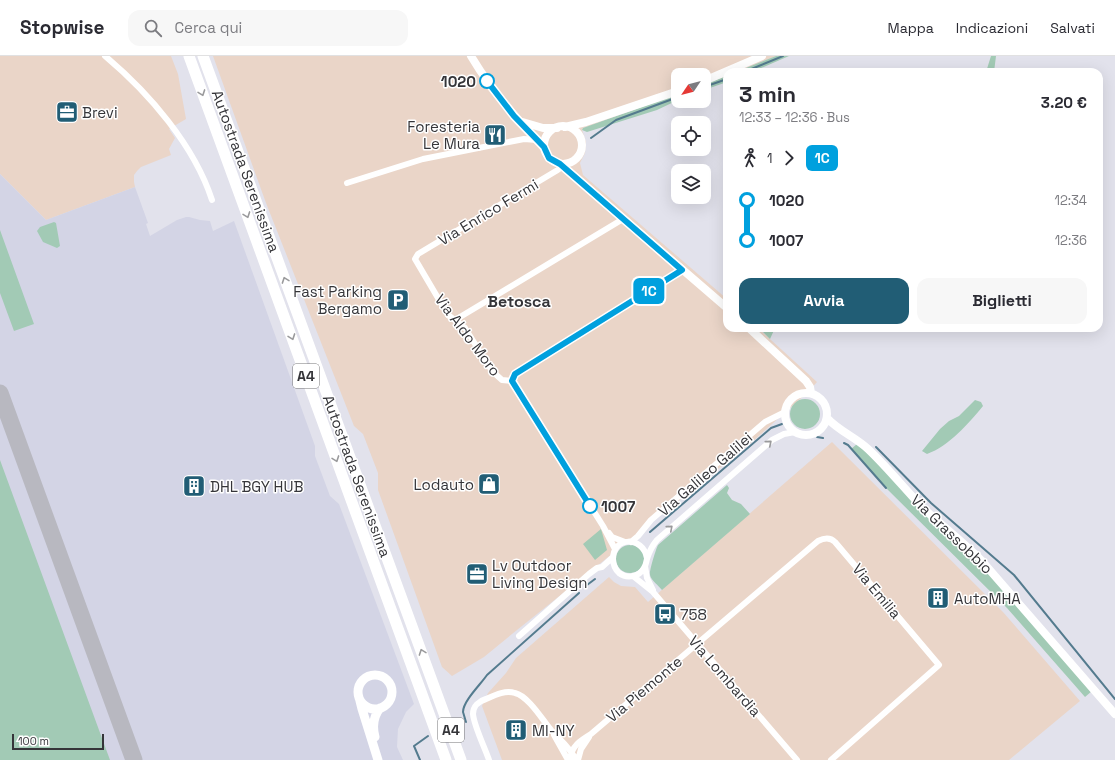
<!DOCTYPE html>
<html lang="it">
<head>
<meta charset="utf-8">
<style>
	:root { --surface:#fff; --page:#f7f7f7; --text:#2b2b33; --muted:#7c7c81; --line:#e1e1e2; --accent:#215d75 }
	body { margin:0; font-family:"Space Grotesk",sans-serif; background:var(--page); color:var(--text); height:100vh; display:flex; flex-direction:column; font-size:15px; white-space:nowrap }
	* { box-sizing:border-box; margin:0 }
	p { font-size:13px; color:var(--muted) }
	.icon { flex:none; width:22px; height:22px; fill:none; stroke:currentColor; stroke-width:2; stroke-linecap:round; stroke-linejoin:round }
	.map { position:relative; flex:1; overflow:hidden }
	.details { position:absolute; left:723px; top:12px; width:380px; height:264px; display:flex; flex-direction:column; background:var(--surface); border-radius:12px; box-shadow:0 4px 16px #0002 }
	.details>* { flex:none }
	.badge { padding:0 8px; border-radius:6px; font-size:14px; line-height:26px }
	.needle { width:26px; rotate:235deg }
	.tools { position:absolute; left:671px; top:12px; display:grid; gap:8px }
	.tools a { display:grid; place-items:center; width:40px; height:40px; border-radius:8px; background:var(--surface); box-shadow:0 4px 16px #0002; font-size:20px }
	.scale { position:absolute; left:12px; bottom:10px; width:92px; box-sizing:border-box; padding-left:4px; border:2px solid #353539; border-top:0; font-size:11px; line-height:14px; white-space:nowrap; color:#353539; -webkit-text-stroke:3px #fff; paint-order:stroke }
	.map>.badge { position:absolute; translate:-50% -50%; box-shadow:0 0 0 2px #fff }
	.legs { display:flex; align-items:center; gap:6px; height:44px; padding:0 16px; font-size:13px }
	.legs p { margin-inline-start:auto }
	.overview { display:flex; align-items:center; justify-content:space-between; height:68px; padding:0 16px }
	h1 { font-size:22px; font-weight:700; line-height:30px }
	.button { display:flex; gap:8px; margin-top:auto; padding:8px 16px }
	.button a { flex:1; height:46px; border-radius:12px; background:var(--accent); color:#fff; font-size:16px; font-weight:700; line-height:46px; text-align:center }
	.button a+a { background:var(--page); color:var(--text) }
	ul { padding:0 16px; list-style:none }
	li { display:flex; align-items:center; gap:14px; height:40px; font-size:15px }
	li i { display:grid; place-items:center; width:6px; height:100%; margin:0 5px; background:currentColor }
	li i::after { content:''; width:10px; height:10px; margin:-5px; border:3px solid; border-radius:50%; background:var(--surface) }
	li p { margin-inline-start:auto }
	li:first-child i { background:linear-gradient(#0000 50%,currentColor 0) }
	li:last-child i { background:linear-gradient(currentColor 50%,#0000 0) }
	header { display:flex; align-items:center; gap:24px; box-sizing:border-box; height:56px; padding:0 20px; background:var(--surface); border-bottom:1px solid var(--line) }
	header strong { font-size:19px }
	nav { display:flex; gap:22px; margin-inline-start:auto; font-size:14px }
	.search { width:280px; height:36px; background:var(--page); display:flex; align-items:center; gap:10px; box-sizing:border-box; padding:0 14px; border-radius:12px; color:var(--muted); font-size:15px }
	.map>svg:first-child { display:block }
</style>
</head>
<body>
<header>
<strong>Stopwise</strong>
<div class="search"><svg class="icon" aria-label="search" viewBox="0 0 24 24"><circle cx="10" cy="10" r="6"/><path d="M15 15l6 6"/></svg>Cerca qui</div>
<nav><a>Mappa</a><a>Indicazioni</a><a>Salvati</a></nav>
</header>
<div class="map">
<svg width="1115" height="704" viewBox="0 0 1115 704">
	<rect width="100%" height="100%" fill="#e2e2ec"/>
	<path fill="#ead5c8" d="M0 0H171L178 18 186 63 169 73 175 82 169 93 171 99 141 111 137 115 134 119V126L135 131 46 164 0 118Z
		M213 0H776L736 16H727V20L704 28V19H678V38L583 72 582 74 586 86 585 97 580 107 583 119 727 243V272H758L817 326 809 335 752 386 512 578 484 601 452 620 442 611 378 434V417L363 378 354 370 266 147Z
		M832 386 1003 556 1080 645 1009 704H502L482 650 488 637 506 617 516 602 609 521 614 526 621 530 635 531 648 546Z"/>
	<path fill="#d3d4e5" d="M0 118 46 164 135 131 148 167 146 168 150 180 177 164 186 161H189L200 164 210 165 213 175 234 165 315 390V400L330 440 339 448 414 648 406 656 398 673 397 691 403 704H0Z"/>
	<path fill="#a2cab5" d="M776 0H789L752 16H736Z
		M991 0H996L994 16H986Z
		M727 20V26L704 34V28Z
		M678 38V44L657 54 587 76 582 74 583 72Z
		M54 166 56 167 60 190 57 192 43 186 37 175 40 171Z
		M0 174 34 268 14 275 0 237Z
		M768 272H775L770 283 763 276Z
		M790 358a15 15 0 1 1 30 0a15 15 0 1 1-30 0Z
		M975 344 981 346 983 350C968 368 949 390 927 398L922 395 940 373 949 365 959 360Z
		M857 388 873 402 979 503 1092 635 1085 641 1007 552 885 431 851 393Z
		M0 404 110 704H0Z
		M727 429 729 432 727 437 732 444 741 448 750 458 662 534C659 530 651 524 650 519 649 515 656 493 658 489Z
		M601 473 607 494 595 504 583 488Z
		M616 503a14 14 0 1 1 28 0a14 14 0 1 1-28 0Z"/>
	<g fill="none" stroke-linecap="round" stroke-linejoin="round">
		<path stroke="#547b8e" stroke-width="2" d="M744 16 783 0
			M704 31 727 23
			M591 82 616 64 678 41
			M817 381 823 382
			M844 387 848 389 886 432
			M876 391 931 447 1014 519 1115 643
			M650 476 771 372 782 368
			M587 529 595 523
			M466 666C465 663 464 659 463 656 463 645 481 628 487 619L579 537
			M455 669 460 668
			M420 704 414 690 428 680"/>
		<path stroke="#b8b8c0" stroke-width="17" d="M0 337 134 704"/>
		<path stroke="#fff" stroke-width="6" d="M105 0C149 37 194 89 212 144
			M347 127 423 103 524 83 537 84
			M457 265 460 261 623 163
			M512 325 502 324 492 315 465 272 448 259 415 203 418 198 556 115 559 113 560 108
			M512 325 515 318 682 214
			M512 325 603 470 615 493
			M609 477 612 481 625 486
			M631 486 638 480 651 464 765 366 785 356
			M647 502C643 480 613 480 613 503 613 509 615 513 619 517 627 523 639 521 644 512 646 509 646 507 647 503 649 496 652 490 657 484L772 384 784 378 795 376
			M645 510 647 522 653 534
			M633 520 653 536 797 704
			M519 580 589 518 597 512 602 511 613 501
			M554 679 568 704
			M489 704C485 692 474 670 473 658 473 650 479 645 486 643 495 639 505 634 515 637 528 640 542 663 551 674 560 684 570 691 576 704
			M570 704C571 690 581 684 591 678L818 485C824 482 830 481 835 486L939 609 831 704
			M578 704 581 693 589 681"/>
		<path stroke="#fff" stroke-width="8" d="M471 0C491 34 516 63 544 91
			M704 25 762 0
			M519 65 543 72H557
			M544 89a19 19 0 1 1 38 0a19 19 0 1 1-38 0Z
			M565 71 586 66 678 35
			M560 108 727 252
			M749 272 806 325 810 331 811 337
			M785 358a21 21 0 1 1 42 0a21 21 0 1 1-42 0Z
			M827 362C839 375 855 381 868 393 887 411 904 432 922 451 941 469 962 485 981 504L1115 658"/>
		<path stroke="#fff" stroke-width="9" d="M358 636a17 17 0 1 1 34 0a17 17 0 1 1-34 0Z
			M360 645 362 653 378 704
			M375 681C372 670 373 661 380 652"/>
		<path stroke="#fff" stroke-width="11" d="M189 0 446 704
			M203 0 461 704"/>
	</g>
	<defs><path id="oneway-chevron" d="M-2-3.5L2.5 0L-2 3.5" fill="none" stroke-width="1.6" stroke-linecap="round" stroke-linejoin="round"/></defs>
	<g stroke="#9a9a9c">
		<use href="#oneway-chevron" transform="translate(202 37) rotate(70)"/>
		<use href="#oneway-chevron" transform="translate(247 159) rotate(70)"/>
		<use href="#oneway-chevron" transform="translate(285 224) rotate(-110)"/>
		<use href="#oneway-chevron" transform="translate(292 281) rotate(70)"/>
		<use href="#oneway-chevron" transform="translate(769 387) rotate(-40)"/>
		<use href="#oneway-chevron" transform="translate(336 403) rotate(70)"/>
		<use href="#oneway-chevron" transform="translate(670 472) rotate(-41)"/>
		<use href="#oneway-chevron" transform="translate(422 596) rotate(-110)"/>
	</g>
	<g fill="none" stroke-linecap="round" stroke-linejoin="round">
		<g stroke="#fff" stroke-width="9">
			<path id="line-1" d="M487 25 514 60 544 91 549 102 560 108 682 214 515 318 512 325 590 450"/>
		</g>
		<use href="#line-1" stroke="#00a0de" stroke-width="6"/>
	</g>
	<defs>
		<g id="office-square" transform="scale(1.15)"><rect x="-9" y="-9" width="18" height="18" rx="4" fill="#215d75" stroke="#fff"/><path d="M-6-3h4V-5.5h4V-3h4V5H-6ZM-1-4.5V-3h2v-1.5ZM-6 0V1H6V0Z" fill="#fff"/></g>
		<g id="restaurant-square" transform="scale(1.15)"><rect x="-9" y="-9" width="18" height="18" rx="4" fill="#215d75" stroke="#fff"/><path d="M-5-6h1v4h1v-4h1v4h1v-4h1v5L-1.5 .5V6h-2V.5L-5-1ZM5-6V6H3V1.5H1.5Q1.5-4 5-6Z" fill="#fff"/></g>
		<g id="parking-square" transform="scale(1.15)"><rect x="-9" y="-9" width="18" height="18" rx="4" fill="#215d75" stroke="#fff"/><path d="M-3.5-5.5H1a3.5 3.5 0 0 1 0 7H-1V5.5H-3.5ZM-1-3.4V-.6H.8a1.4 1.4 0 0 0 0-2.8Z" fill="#fff"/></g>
		<g id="shop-square" transform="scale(1.15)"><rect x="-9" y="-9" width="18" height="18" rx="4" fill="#215d75" stroke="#fff"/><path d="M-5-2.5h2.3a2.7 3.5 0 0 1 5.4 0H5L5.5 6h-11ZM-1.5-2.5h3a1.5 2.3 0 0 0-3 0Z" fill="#fff"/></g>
		<g id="building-square" transform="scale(1.15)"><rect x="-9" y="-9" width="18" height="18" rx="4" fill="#215d75" stroke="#fff"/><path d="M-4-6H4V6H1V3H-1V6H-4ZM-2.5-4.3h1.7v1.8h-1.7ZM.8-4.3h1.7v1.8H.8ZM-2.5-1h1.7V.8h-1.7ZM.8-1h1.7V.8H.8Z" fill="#fff"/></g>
		<g id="bus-square" transform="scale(1.15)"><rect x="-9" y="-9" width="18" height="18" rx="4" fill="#215d75" stroke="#fff"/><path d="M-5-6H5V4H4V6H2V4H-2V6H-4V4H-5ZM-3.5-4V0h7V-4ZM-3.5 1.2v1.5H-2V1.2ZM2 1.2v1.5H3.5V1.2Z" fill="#fff"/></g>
	</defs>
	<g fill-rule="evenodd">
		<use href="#office-square" x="67" y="56"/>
		<use href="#restaurant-square" x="495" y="79"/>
		<use href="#parking-square" x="398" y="244"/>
		<use href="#shop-square" x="489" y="428"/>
		<use href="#building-square" x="194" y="430"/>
		<use href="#office-square" x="477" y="518"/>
		<use href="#building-square" x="938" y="542"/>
		<use href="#bus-square" x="665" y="558"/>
		<use href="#building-square" x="516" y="674"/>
	</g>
	<g fill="#fff" stroke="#00a0de" stroke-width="2">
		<circle cx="487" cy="25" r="7"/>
		<circle cx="590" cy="450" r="7"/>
	</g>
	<g text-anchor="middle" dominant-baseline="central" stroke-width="3" stroke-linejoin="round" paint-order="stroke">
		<g fill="#fff" stroke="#727274" stroke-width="1">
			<rect x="293" y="308" width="26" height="24" rx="3"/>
			<rect x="438" y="662" width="26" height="24" rx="3"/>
		</g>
		<g font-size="14" font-weight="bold" fill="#353539">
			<text x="306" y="320">A4</text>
			<text x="451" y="674">A4</text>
		</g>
		<g font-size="15" font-weight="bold" fill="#353539" stroke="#fff" text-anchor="end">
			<text x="476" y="25">1020</text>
			<text x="601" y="450" text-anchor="start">1007</text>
		</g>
		<g font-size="15" fill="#353539" stroke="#fff" text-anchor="start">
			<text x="82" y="56">Brevi</text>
			<text x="480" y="70" text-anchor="end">Foresteria<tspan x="480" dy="17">Le Mura</tspan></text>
			<text x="382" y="235" text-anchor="end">Fast Parking<tspan x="382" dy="17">Bergamo</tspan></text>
			<text x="474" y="428" text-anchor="end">Lodauto</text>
			<text x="210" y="430">DHL BGY HUB</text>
			<text x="492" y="509">Lv Outdoor<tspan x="492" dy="17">Living Design</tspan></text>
			<text x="954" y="542">AutoMHA</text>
			<text x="680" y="558">758</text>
			<text x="532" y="674">MI-NY</text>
		</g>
		<g font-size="15" fill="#353539" stroke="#fff">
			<text transform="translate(246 115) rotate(70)">Autostrada Serenissima</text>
			<text transform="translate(488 156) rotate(-31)">Via Enrico Fermi</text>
			<text transform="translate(468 279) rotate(53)">Via Aldo Moro</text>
			<text transform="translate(705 418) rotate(-41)">Via Galileo Galilei</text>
			<text transform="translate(357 420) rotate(70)">Autostrada Serenissima</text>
			<text transform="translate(952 478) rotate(44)">Via Grassobbio</text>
			<text transform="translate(877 535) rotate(50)">Via Emilia</text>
			<text transform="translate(725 620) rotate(49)">Via Lombardia</text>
			<text transform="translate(644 633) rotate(-40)">Via Piemonte</text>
		</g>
		<g font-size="16" font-weight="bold" fill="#353539" stroke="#fff">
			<text x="519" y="245">Betosca</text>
		</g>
	</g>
</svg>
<div class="tools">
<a><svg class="needle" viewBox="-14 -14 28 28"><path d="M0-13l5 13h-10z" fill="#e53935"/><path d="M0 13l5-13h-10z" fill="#7c7c81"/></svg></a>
<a><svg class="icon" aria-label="locate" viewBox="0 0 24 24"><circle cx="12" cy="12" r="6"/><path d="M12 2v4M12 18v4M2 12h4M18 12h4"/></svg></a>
<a><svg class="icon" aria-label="layers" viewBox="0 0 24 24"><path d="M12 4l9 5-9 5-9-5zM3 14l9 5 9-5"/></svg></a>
</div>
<div class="scale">100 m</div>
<b class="badge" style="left:649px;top:235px;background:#00a0de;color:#fff">1C</b>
<section class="details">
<div class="overview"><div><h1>3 min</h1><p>12:33 – 12:36 · Bus</p></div><b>3.20 €</b></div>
<div class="legs"><svg class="icon" aria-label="walk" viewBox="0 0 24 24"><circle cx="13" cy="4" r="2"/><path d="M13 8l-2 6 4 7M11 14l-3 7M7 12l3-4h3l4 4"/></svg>1<svg class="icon" aria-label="forward" viewBox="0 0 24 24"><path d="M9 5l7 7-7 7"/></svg><b class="badge" style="background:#00a0de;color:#fff">1C</b></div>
<ul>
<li><i style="color:#00a0de"></i><b>1020</b><p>12:34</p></li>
<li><i style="color:#00a0de"></i><b>1007</b><p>12:36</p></li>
</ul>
<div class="button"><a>Avvia</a><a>Biglietti</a></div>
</section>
</div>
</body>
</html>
